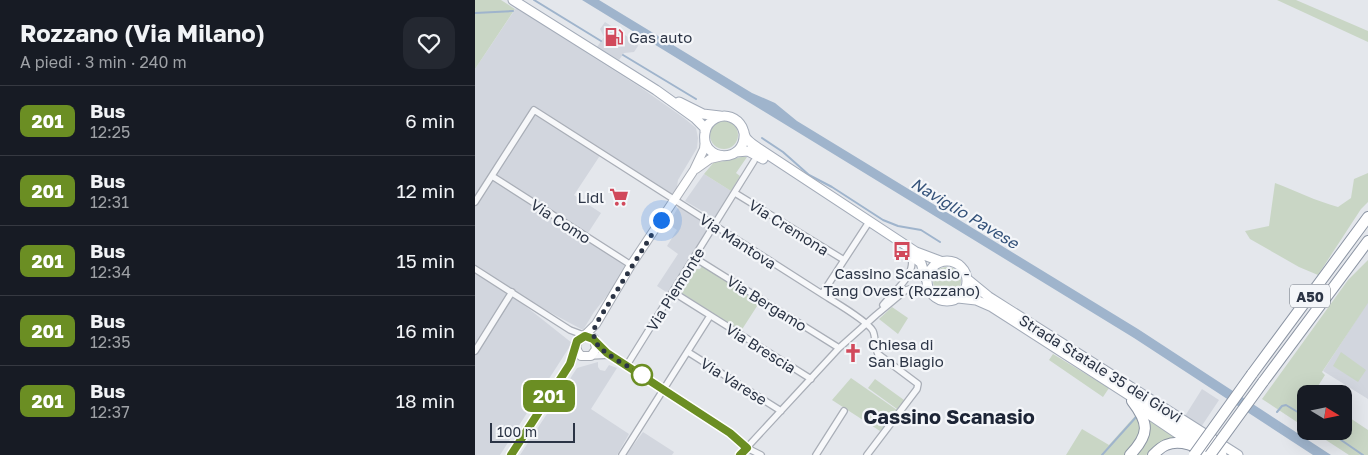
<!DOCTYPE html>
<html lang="it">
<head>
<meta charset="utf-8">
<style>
	:root { --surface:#171b24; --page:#242831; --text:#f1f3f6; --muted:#9ea1a6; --line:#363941 }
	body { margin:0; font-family:"Golos Text",sans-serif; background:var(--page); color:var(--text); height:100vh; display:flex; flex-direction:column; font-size:19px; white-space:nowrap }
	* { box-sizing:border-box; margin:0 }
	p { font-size:16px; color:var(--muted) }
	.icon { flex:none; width:28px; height:28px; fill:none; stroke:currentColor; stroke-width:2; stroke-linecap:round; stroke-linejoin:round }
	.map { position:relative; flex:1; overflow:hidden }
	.drawer { display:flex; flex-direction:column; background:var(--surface); width:475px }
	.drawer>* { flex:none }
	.badge { padding:0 10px; border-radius:8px; font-size:18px; line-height:32px }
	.needle { width:32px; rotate:100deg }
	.controls { position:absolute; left:822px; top:385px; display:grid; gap:10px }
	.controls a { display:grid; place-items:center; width:55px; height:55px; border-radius:10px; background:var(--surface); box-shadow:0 5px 20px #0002; font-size:25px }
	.scale { position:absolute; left:15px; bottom:12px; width:85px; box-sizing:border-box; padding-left:5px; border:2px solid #2b3445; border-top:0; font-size:14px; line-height:18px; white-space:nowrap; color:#2b3445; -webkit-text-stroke:4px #f4f6f9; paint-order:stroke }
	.you { position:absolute; width:25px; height:25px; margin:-12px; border:4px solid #fff; border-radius:50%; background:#1a73e8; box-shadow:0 0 0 8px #1a73e833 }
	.map>.badge { position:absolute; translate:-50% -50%; box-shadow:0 0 0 2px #fff }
	.round { display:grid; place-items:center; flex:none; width:52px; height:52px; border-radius:15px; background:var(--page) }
	.head { display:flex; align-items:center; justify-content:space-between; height:85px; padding:0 20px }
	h1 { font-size:24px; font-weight:700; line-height:38px }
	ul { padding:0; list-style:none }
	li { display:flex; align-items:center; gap:15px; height:70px; padding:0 20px; border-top:1px solid var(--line) }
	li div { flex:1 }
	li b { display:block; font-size:19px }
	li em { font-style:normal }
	li .badge { min-width:55px; font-weight:700; text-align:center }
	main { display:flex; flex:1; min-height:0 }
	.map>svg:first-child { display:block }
</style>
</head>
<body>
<main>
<section class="drawer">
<div class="head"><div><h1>Rozzano (Via Milano)</h1><p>A piedi · 3 min · 240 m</p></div><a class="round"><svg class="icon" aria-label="heart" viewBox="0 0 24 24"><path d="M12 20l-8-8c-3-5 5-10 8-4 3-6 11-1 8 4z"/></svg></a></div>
<ul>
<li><span class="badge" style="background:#6b8e23;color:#fff">201</span><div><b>Bus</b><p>12:25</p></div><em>6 min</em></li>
<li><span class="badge" style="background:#6b8e23;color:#fff">201</span><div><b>Bus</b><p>12:31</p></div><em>12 min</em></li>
<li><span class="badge" style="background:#6b8e23;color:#fff">201</span><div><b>Bus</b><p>12:34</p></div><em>15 min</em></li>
<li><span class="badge" style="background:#6b8e23;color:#fff">201</span><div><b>Bus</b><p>12:35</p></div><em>16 min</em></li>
<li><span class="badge" style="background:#6b8e23;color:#fff">201</span><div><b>Bus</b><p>12:37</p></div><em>18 min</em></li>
</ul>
</section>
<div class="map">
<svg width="893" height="455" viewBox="0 0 893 455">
	<rect width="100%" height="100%" fill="#e4e7ec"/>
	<path fill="#d2d6de" d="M41 8 165 87 209 118 221 128 223 138 222 148 203 180 200 200 126 154 99 195 126 213 111 236 156 265 119 312 108 330 37 292 0 269V69Z
		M130 22 162 43 163 46 159 52 149 53 144 60 122 47 129 37 125 29Z
		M229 174 256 191 239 218 210 201Z
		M204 206 237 227 194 294 182 286 203 254 192 246 202 230 193 224Z
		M0 273 34 293 97 343 25 455H0Z
		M893 302V399L848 371Z
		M123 362V367L125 370 130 371 134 365 142 368 116 409 154 434 142 455H45L102 368Z
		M727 389 744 400 726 427 710 416Z
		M168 432 199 452 197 455H151Z"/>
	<path fill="#c9d6c5" d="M0 0H26L40 9 0 69Z
		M802 0H821L893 31V42Z
		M235 135a14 14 0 1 1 28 0a14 14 0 1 1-28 0Z
		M266 157H272L261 173 265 176 256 191 229 174 239 162 251 161Z
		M893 173V202L886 209 843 275 824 267 775 239 770 231 794 226 800 183C821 191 841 201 863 207L876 198 879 179Z
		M893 260V303L847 372 850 375 838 394H831V428L787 399 873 280Z
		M227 266 284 303 266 331 207 293 208 291 205 290 218 269H225Z
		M458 281a14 14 0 1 1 28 0a14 14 0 1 1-28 0Z
		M417 307 433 318 423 334 404 319Z
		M866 352 891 370 883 382 858 366Z
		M578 354 634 388 628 397 574 360Z
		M376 378 422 410 405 431 357 400Z
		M400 379 429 400 422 409 393 388Z
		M869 414 893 430V455H874L837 431H869Z
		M661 415 664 417 667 433 652 455H591L607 429 634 445Z
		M674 419 702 438 685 445 671 455H659Z"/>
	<path fill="#9fb4cc" d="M107 0H124L277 93 300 103 322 121 663 329 856 455H838L659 338Z"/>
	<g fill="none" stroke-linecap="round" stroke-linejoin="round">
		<path stroke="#9fb4cc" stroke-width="2" d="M59 0 126 41
			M0 13 38 11
			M148 55 221 99
			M287 138 308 152 334 175 357 187 408 220 423 226 446 230 465 242
			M802 412 807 406 811 405 831 417
			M853 431 888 455
			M627 455 662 416"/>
		<g stroke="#a9aeb7" stroke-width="8">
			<path id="street" d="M17 176 156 265
				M260 193 369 260
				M0 202 59 110 347 294C358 301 393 321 398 331 401 338 399 346 403 354L443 384 442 389 392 455
				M220 258 364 348
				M0 269 95 330 111 336
				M198 292 336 379
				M347 294 392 225
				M408 305C418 292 444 273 435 255
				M121 342 134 355 249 429 272 448 286 455
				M0 351 37 292
				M213 352 306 411
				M115 356 134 355
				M152 365 279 161
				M147 455 235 316
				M265 455 364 348 401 315 431 290 438 288 454 292
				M341 455 369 411"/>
		</g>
		<g stroke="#a9aeb7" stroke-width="10">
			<path id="secondary" d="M221 169 235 159 248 156
				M107 338 121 324 156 265 219 170 229 149 230 139
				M101 347 103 352 106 356H116L121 349 119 338
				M36 455 95 364 103 341 111 336 117 338 120 342"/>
		</g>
		<g stroke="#a3abb8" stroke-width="11">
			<path id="primary" d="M38 0 181 90 220 118 230 128V132
				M204 102 228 114 245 116
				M269 132C272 165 225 162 230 133 231 126 235 121 241 118 251 113 262 118 267 127 269 131 269 135 271 138 274 142 279 145 283 148L441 252 465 261
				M261 152 273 151 288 159
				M433 253 446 263 451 279
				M452 281a20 20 0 1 1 40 0a20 20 0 1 1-40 0Z
				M492 279 514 297 763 455
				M483 298 501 300 517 307 747 455
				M672 413 718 444"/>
		</g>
		<g stroke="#8b94a3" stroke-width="12">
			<path id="highway" d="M777 374 893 217
				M788 382 893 241
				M655 455C675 434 674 423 657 401
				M678 455C682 451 686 447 691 445 704 439 724 446 734 455"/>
		</g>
		<use href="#street" stroke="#f7f8fa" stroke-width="5.5"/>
		<use href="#secondary" stroke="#fff" stroke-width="8"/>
		<use href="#primary" stroke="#fff" stroke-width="9"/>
		<use href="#highway" stroke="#fff" stroke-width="10"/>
		<g stroke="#8b94a3" stroke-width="12" stroke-linecap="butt">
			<path id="highway-bridge" d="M719 455 777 374
				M735 455 788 382"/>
		</g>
		<use href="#highway-bridge" stroke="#fff" stroke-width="10"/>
	</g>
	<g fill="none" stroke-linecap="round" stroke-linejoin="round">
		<g stroke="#fff" stroke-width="11">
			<path id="line" d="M36 455 95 364 102 341 110 336 118 339 132 353 255 433 272 448 265 455"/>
		</g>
		<use href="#line" stroke="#6b8e23" stroke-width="8"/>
		<path stroke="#2b3445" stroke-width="5" stroke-dasharray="0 9" d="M167 375C158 368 124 353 120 340 118 334 119 329 121 324L186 220"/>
	</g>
	<defs>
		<g id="fuel-bare" transform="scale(1.5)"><path d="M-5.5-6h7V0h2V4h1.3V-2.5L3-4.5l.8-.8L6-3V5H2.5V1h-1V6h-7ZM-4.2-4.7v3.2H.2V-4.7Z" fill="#d1495b" stroke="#f4f6f9" stroke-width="2.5" paint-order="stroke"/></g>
		<g id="supermarket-bare" transform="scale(1.5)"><path d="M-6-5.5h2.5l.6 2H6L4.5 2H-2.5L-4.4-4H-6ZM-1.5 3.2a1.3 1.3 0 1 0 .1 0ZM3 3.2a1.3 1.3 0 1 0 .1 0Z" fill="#d1495b" stroke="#f4f6f9" stroke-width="2.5" paint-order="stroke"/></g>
		<g id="bus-bare" transform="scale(1.5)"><path d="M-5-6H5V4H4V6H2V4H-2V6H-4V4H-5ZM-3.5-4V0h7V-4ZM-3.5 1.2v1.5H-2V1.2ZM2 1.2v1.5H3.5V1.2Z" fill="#d1495b" stroke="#f4f6f9" stroke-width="2.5" paint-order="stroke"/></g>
		<g id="church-bare" transform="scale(1.5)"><path d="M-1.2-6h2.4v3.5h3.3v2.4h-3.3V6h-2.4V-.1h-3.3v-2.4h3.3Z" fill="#d1495b" stroke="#f4f6f9" stroke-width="2.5" paint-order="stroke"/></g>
	</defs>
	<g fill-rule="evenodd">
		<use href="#fuel-bare" x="139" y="37"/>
		<use href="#supermarket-bare" x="144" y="197"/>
		<use href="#bus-bare" x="427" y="251"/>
		<use href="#church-bare" x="378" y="353"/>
	</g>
	<circle fill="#fff" stroke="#6b8e23" stroke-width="2.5" cx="167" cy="375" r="10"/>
	<g text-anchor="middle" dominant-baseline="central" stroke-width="4.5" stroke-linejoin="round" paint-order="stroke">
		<rect fill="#f4f6f9" stroke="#676e7b" stroke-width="1" x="815" y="284.5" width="40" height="23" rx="4"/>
		<g font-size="14" font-weight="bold" fill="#2b3445">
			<text x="835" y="296">A50</text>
		</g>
		<g font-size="15" fill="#2b3445" stroke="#f4f6f9" text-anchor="start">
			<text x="154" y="37">Gas auto</text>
			<text x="129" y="197" text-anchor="end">Lidl</text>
			<text x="427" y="273" text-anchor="middle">Cassino Scanasio -<tspan x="427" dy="17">Tang Ovest (Rozzano)</tspan></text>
			<text x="393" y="344">Chiesa di<tspan x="393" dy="17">San Biagio</tspan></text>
		</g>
		<g font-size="15" fill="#2b3445" stroke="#f4f6f9">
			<text transform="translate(86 221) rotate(33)">Via Como</text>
			<text transform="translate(314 227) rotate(32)">Via Cremona</text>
			<text transform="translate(263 241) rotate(33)">Via Mantova</text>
			<text transform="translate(200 289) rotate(-58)">Via Piemonte</text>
			<text transform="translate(292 303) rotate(32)">Via Bergamo</text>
			<text transform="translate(286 348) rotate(32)">Via Brescia</text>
			<text transform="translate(626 368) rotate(32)">Strada Statale 35 dei Giovi</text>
			<text transform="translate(259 381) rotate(32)">Via Varese</text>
		</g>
		<g font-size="16" font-style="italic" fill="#34527a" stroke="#f4f6f9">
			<text transform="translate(490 213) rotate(31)">Naviglio Pavese</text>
		</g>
		<g font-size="20" font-weight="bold" fill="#1d2536" stroke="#f4f6f9">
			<text x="474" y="416">Cassino Scanasio</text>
		</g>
	</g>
</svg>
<div class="controls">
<a><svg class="needle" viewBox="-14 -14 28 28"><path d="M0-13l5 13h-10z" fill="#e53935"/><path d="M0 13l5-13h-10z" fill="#9ea1a6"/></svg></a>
</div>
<div class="scale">100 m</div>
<div class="you" style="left:186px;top:220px"></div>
<b class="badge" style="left:74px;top:396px;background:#6b8e23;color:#fff">201</b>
</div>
</main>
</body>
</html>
